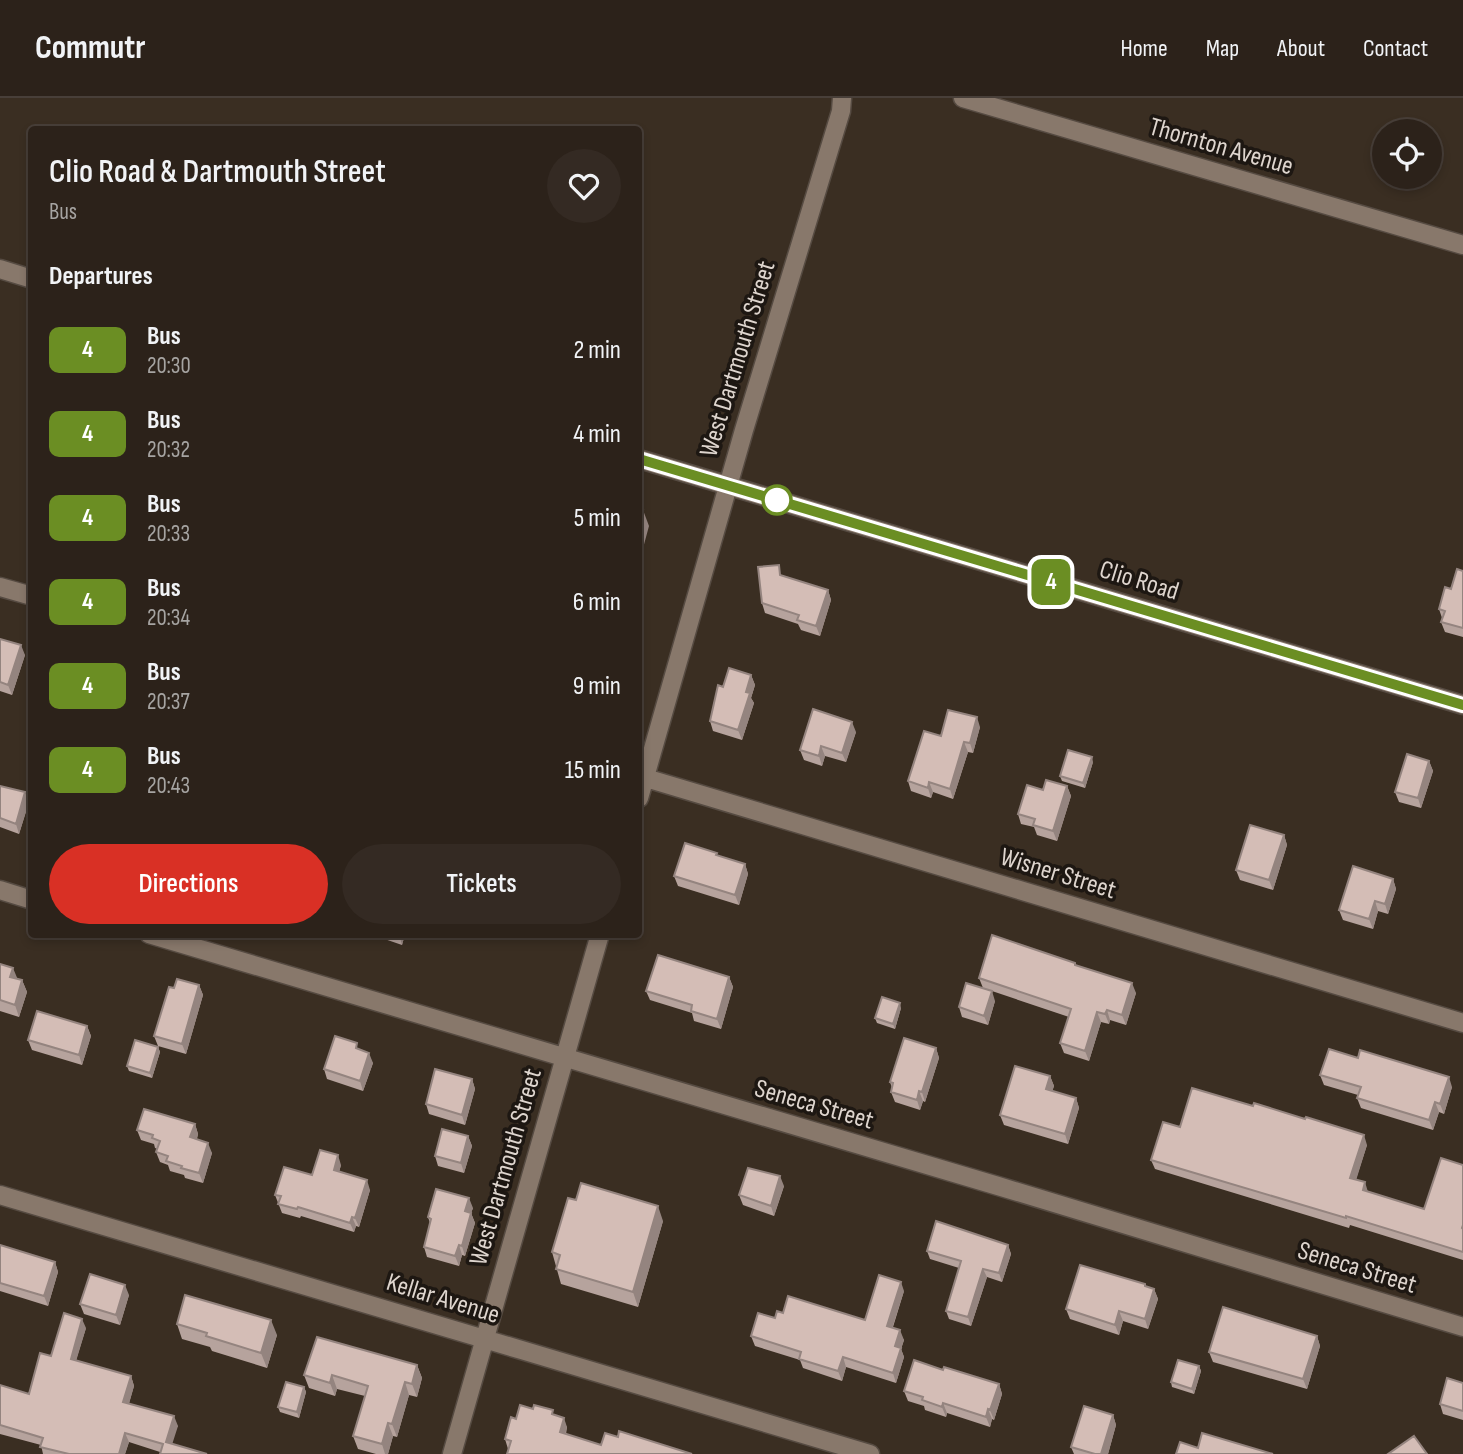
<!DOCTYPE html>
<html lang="en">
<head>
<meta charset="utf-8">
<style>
	:root { --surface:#2c221a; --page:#342a23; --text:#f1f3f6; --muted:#a6a4a2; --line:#483f39; --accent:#d93025 }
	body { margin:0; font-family:"Sofia Sans Condensed",sans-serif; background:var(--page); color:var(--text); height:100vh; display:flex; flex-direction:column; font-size:26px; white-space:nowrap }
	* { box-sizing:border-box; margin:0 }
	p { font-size:23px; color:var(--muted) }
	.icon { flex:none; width:38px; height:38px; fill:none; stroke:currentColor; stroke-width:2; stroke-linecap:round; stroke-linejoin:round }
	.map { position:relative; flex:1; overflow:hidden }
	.details { position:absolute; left:28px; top:28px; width:614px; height:812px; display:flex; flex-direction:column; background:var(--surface); border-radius:7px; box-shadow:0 4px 10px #0003,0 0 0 2px var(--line) }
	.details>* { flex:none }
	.badge { padding:0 14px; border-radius:10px; font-size:24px; line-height:46px }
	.tools { position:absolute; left:1372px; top:21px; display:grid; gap:14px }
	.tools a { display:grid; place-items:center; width:70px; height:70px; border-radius:50%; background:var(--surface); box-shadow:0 4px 10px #0003,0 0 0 2px var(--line); font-size:35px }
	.map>.badge { position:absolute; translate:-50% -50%; box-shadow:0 0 0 4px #fff }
	h2 { padding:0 21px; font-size:26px; line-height:63px }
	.round { display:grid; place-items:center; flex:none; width:74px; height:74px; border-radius:37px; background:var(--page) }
	.headline { display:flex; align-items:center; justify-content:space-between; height:119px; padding:0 21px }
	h1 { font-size:33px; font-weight:600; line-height:52px }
	.button { display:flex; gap:14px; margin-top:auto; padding:14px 21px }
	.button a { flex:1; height:80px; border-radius:42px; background:var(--accent); color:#fff; font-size:28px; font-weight:600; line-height:80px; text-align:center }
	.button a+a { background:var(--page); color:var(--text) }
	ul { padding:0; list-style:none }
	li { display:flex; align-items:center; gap:21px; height:84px; padding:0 21px }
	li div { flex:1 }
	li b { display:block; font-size:26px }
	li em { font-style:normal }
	li .badge { min-width:77px; font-weight:700; text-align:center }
	header { display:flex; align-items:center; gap:42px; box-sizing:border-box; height:98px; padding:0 35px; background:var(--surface); border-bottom:2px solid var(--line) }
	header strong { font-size:33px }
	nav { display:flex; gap:38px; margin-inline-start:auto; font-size:24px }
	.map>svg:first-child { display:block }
</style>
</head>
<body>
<header>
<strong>Commutr</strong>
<nav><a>Home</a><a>Map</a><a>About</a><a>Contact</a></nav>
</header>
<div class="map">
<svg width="1463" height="1356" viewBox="0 0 1463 1356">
	<rect width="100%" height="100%" fill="#3a2e22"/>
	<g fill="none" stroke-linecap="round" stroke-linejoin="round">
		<g stroke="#564b42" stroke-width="21">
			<path id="minor" d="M963 0 1463 147
				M0 489 32 498
				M639 678 1463 925
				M639 700 744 332 841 13 842 0
				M0 792 32 802
				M149 836 998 1088 1463 1229
				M0 1097C290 1182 580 1270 870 1356
				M452 1356 600 836"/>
		</g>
		<g stroke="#564b42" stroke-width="21">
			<path id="secondary" d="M0 171 32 181
				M639 361 1463 607"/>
		</g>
		<use href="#minor" stroke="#88786b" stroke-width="18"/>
		<use href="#secondary" stroke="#88786b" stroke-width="18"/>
	</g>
	<path fill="#b6a39d" d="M1463 473V539L1445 534 1441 524 1442 520 1439 511Z
		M782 478 828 492 831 502 820 538 801 532 798 526 765 515 762 505Z
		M0 541 25 557 12 597 0 593Z
		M751 577 755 587 751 600 754 605 742 642 713 633 710 623 723 589Z
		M980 629 973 655 968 654 953 701 933 694 931 700 911 693 908 683 941 638Z
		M856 634 846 664 825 658 822 668 804 662 800 652Z
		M1429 663 1433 673 1421 710 1399 704 1395 694Z
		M1093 664 1085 690 1062 683 1060 678Z
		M0 688 29 704 19 736 0 729Z
		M1067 688 1071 698 1057 743 1037 737 1034 729 1021 726 1018 716 1043 692Z
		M1284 737 1287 747 1273 792 1240 782 1236 772Z
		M745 766 748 776 739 807 678 788 674 778Z
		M1393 781 1396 791 1388 816 1378 813 1373 831 1343 822 1339 812Z
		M370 836H405L402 847Z
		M1075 865 1077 868 1136 895 1126 927 1110 922 1109 926 1101 924 1089 963 1064 955 1060 945 1069 919 983 890 979 880Z
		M0 866 17 881 22 882 27 894 19 919 0 913Z
		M729 879 733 889 721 931 694 923 692 915 650 902 646 893Z
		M199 887 203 897 186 956 158 948 154 938Z
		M995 903 988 927 962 919 959 909Z
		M901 910 895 931 877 925 875 920Z
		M87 928 91 938 82 967 32 952 28 942Z
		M158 949 160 954 152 980 129 973 127 968Z
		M936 950 939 960 925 1004 923 1003 920 1012 895 1004 891 994 892 990 890 984Z
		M360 952 373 965 363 993 327 981 324 971Z
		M1320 977 1452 989 1444 1016 1439 1014 1433 1032 1361 1010 1357 1000 1358 997 1324 987Z
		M1050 978 1054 988 1052 993 1076 1000 1079 1010 1068 1046 1004 1027 1000 1017Z
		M472 981 475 991 465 1027 429 1016 426 1006Z
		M195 1026 198 1036 197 1041 212 1055 203 1085 185 1080 184 1077 170 1073 168 1067 160 1064 156 1054 158 1051 155 1050 154 1046 141 1042 137 1032Z
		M1180 1029 1367 1047 1356 1081 1368 1094 1424 1111 1463 1067V1162L1350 1127 1349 1130 1155 1071 1151 1062Z
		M468 1038 472 1048 464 1075 438 1068 435 1058Z
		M341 1067 339 1074 370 1092 359 1129 356 1128 354 1134 301 1118 300 1120 282 1115 275 1097 312 1077Z
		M784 1088 774 1118 743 1107 739 1097Z
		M473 1110 471 1115 475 1125 465 1158 462 1157 459 1168 427 1159 424 1149 430 1125 428 1119Z
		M663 1123 638 1209 561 1186 552 1154Z
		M0 1147 55 1164 58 1174 48 1208 0 1193Z
		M1008 1147 1011 1156 1002 1184 987 1179 971 1228 949 1221 946 1213 959 1170 930 1161 927 1153Z
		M1145 1186 1146 1188 1154 1191 1158 1201 1148 1231 1123 1223 1119 1237 1070 1221 1066 1211Z
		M904 1193 893 1229 904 1242 901 1251 904 1259 896 1285 846 1269 842 1283 803 1270 800 1262 755 1248 751 1238 783 1215 865 1222Z
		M129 1197 120 1227 84 1216 80 1206Z
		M177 1226 277 1237 267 1270 212 1253 210 1249 182 1241Z
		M86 1230 76 1262 131 1278 134 1288 129 1305 178 1328 160 1354 129 1344 125 1356H43L41 1347 0 1336V1287L29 1296 51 1258Z
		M1317 1238 1320 1248 1307 1291 1213 1264 1209 1254Z
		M417 1267 422 1280 417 1299 409 1297 397 1339 393 1338 388 1356H376L358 1351 353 1338 365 1298 337 1291 335 1298 309 1290 304 1277Z
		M1199 1268 1201 1273 1194 1296 1172 1289 1171 1284Z
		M943 1272 999 1286 1002 1296 994 1322 992 1321 990 1329 947 1315 946 1319 925 1312 924 1308 908 1303 904 1293Z
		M1463 1285V1322L1443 1316 1440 1306Z
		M304 1289 306 1294 299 1320 280 1314 278 1309Z
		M555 1317 567 1329 566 1336 601 1347 618 1339 692 1356 508 1351 505 1341 516 1321Z
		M1113 1317 1116 1327 1108 1356H1074L1071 1349Z"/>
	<path fill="#94847f" d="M643 412 649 428 639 465V427Z
		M828 492 831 502 820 538 816 528Z
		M21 547 25 557 12 597 8 587Z
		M751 577 755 587 751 600 754 605 742 642 738 632 746 594Z
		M977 619 980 629 973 655 970 645Z
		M852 624 856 634 846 664 842 655Z
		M964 644 968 654 953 701 950 691Z
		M821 648 825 658 822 668 819 658Z
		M1092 659 1093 664 1085 690 1083 685Z
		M1429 663 1433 673 1421 710 1418 700Z
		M929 684 933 694 931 700 928 690Z
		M1067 688 1071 698 1057 743 1053 733Z
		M25 694 29 704 19 736 16 726Z
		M1284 737 1287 747 1273 792 1269 782Z
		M745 766 748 776 739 807 735 797Z
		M1393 781 1396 791 1388 816 1385 806Z
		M1375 803 1378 813 1373 831 1369 821Z
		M399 836H405L402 847Z
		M13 870 18 882 10 879Z
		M729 879 733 889 721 931 717 921Z
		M22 882 27 894 19 919 15 907Z
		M1132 885 1136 895 1126 927 1122 917Z
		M199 887 203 897 186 956 182 946Z
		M992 893 995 903 988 927 984 918Z
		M900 905 901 910 895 931 893 926Z
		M1107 912 1110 922 1109 926 1105 916Z
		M1097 914 1101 924 1089 963 1085 953Z
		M87 928 91 938 82 967 79 957Z
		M158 949 160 954 152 980 150 975Z
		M936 950 939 960 925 1004 922 994Z
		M369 955 373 965 363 993 360 983Z
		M1050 978 1054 988 1050 1001 1046 991Z
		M1449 979 1452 989 1444 1016 1440 1006Z
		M472 981 475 991 465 1027 462 1017Z
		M919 993 923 1003 920 1012 917 1002Z
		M1076 1000 1079 1010 1068 1046 1065 1036Z
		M1435 1004 1439 1014 1433 1032 1429 1022Z
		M195 1026 198 1036 194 1049 190 1039Z
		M1364 1037 1367 1047 1354 1089 1350 1080Z
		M468 1038 472 1048 464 1075 461 1065Z
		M208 1045 212 1055 203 1085 199 1075Z
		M338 1057 341 1067 337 1081 334 1072Z
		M780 1078 784 1088 774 1118 771 1108Z
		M367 1082 370 1092 359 1129 355 1120Z
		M1365 1084 1368 1094 1363 1092Z
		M469 1100 473 1110 471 1115 475 1125 465 1158 462 1148 465 1113Z
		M658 1108 663 1123 638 1209 633 1194Z
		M352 1119 356 1128 354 1134 350 1125Z
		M459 1147 462 1157 459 1168 455 1158Z
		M1008 1147 1011 1156 1002 1184 999 1175Z
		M55 1164 58 1174 48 1208 44 1198Z
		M983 1171 987 1179 971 1228 968 1219Z
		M901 1184 904 1193 890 1237 887 1228Z
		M125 1187 129 1197 120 1227 116 1217Z
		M1154 1191 1158 1201 1148 1231 1145 1221Z
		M1119 1213 1123 1223 1119 1237 1115 1227Z
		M82 1221 86 1230 74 1270 71 1261Z
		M271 1222 277 1237 267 1270 261 1255Z
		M900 1232 904 1242 901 1251 904 1259 896 1285 893 1275 895 1248Z
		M1317 1238 1320 1248 1307 1291 1303 1281Z
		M843 1259 846 1269 842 1283 838 1273Z
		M417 1267 422 1280 417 1299 412 1286Z
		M1199 1268 1201 1273 1194 1296 1192 1291Z
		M332 1277 337 1291 335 1298 330 1285Z
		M131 1278 134 1288 127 1313 123 1304Z
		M405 1284 409 1297 397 1339 392 1326Z
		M999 1286 1002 1296 994 1322 990 1312Z
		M304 1289 306 1294 299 1320 297 1314Z
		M943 1305 947 1315 946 1319 942 1309Z
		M988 1311 992 1321 990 1329 986 1319Z
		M1113 1317 1116 1327 1108 1356H1101Z
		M174 1318 178 1328 170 1353 166 1344Z
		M564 1320 567 1329 563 1344 560 1334Z
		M388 1325 393 1338 388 1356H385L382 1346Z
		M125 1335 129 1344 125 1356H119Z"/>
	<path fill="#d4bdb6" stroke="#94847f" stroke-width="2" d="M639 410 643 412 639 427Z
		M779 467 780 477 828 492 816 528 797 522 799 517 762 505 758 469Z
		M1457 471 1463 473V530L1441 524 1445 513 1439 511 1445 489 1451 491Z
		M0 541 21 547 8 587 0 584Z
		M729 570 751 577 746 594 750 595 738 632 710 623 718 587 723 589Z
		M813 611 852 624 842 655 821 648 819 658 800 652Z
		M948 612 977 619 970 645 964 644 950 691 929 684 928 690 908 683 924 633 941 638Z
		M1068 652 1092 659 1083 685 1060 678Z
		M1407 656 1429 663 1418 700 1395 694Z
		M1046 682 1067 688 1053 733 1033 727 1035 721 1018 716 1027 687 1043 692Z
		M0 688 25 694 16 726 0 720Z
		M1250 727 1284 737 1269 782 1236 772Z
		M685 745 717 755 716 757 745 766 735 797 674 778Z
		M1353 768 1393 781 1385 806 1375 803 1369 821 1339 812Z
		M992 837 1075 865V867L1132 885 1122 917 1107 912 1105 916 1097 914 1085 953 1060 945 1071 911 979 880Z
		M658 857 729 879 717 921 691 913 692 907 646 893Z
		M0 866 13 870 10 879 22 882 15 907 0 902Z
		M177 881 199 887 182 946 154 938 169 889 174 890Z
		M966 885 992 893 984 918 959 909Z
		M882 899 900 905 893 926 875 920Z
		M37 913 87 928 79 957 28 942Z
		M335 938 357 945 356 950 369 955 360 983 324 971Z
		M904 940 936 950 922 994 919 993 917 1002 891 994 893 985 890 984Z
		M135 942 158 949 150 975 127 968Z
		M1329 951 1358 960 1360 952 1449 979 1440 1006 1435 1004 1429 1022 1357 1000 1361 989 1320 977Z
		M1015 968 1050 978 1046 991 1076 1000 1065 1036 1000 1017Z
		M435 971 472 981 462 1017 426 1006Z
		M1192 990 1253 1008 1254 1005 1305 1021 1306 1019 1364 1037 1350 1080 1365 1084 1363 1092 1424 1111 1441 1060 1463 1067V1127L1462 1130 1463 1131V1154L1346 1118V1120L1151 1062 1163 1024 1180 1029Z
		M144 1011 195 1026 190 1039 208 1045 199 1075 181 1070 182 1068 166 1063 168 1058 156 1054 160 1043 152 1040 153 1037 137 1032Z
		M442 1031 468 1038 461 1065 435 1058Z
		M320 1052 338 1057 334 1072 367 1082 355 1120 352 1119 350 1125 298 1109 297 1111 278 1106 281 1098 275 1097 284 1069 312 1077Z
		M748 1070 780 1078 771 1108 739 1097Z
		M581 1085 658 1108 633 1194 556 1171 560 1157 552 1154 568 1100 576 1102Z
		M436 1091 469 1100 465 1113 471 1115 462 1148 459 1147 455 1158 424 1149 431 1121 428 1119Z
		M936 1123 1008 1147 999 1175 983 1171 968 1219 946 1213 961 1163 927 1153Z
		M0 1147 55 1164 44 1198 0 1185Z
		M1080 1167 1145 1186V1188L1154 1191 1145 1221 1119 1213 1115 1227 1066 1211Z
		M90 1176 125 1187 116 1217 80 1206Z
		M879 1177 901 1184 887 1228 900 1232 895 1248 901 1250 893 1275 843 1259 838 1273 799 1261 801 1254 751 1238 758 1215 775 1220 777 1213 783 1215 788 1198 865 1222Z
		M185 1197 271 1222 261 1255 206 1238 207 1235 177 1226Z
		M1223 1209 1317 1238 1303 1281 1209 1254Z
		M64 1215 82 1221 71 1261 131 1278 123 1304 174 1318 166 1344 207 1356H160L163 1346 125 1335 119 1356H69L40 1349 43 1340 0 1327V1287L29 1296 40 1255 51 1258Z
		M317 1239 417 1267 412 1286 405 1284 392 1326 388 1325 382 1346 353 1338 368 1288 332 1277 330 1285 304 1277Z
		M914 1262 943 1272 944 1269 999 1286 990 1312 988 1311 986 1319 943 1305 942 1309 922 1302 923 1299 904 1293Z
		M1178 1262 1199 1268 1192 1291 1171 1284Z
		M1447 1280 1463 1285V1313L1440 1306Z
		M286 1284 304 1289 297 1314 278 1309Z
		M520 1307 533 1311 534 1307 553 1312 552 1316 564 1320 560 1334 601 1347 605 1335 618 1339 619 1333 692 1356H507L511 1343 505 1341 511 1319 516 1321Z
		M1084 1308 1113 1317 1101 1356H1095L1071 1349Z
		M1202 1335 1273 1356H1176L1180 1344 1198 1350Z
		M1414 1338 1427 1356H1388Z"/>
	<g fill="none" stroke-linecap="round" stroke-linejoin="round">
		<g stroke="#fff" stroke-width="16">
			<path id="line" d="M639 361 1463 607"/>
		</g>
		<use href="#line" stroke="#6b8e23" stroke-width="10"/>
	</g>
	<circle fill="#fff" stroke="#6b8e23" stroke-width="3.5" cx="777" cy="402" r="14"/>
	<g text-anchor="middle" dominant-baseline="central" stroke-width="7" stroke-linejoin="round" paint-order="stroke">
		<g font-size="26" fill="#ded5ce" stroke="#1d1712">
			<text transform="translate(1221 49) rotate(16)">Thornton Avenue</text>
			<text transform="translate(738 261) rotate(-73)">West Dartmouth Street</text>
			<text transform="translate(1139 483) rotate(17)">Clio Road</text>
			<text transform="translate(1058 776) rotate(17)">Wisner Street</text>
			<text transform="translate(814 1007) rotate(16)">Seneca Street</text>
			<text transform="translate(506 1069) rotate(-74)">West Dartmouth Street</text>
			<text transform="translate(1357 1170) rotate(17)">Seneca Street</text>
			<text transform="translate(443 1201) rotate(17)">Kellar Avenue</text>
		</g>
	</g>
</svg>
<div class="tools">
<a><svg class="icon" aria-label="locate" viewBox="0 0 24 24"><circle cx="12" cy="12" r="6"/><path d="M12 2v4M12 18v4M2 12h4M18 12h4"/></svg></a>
</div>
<b class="badge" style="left:1051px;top:484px;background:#6b8e23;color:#fff">4</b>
<section class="details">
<div class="headline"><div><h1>Clio Road &amp; Dartmouth Street</h1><p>Bus</p></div><a class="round"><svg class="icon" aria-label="heart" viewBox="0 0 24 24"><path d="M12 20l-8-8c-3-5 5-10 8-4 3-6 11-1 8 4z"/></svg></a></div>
<h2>Departures</h2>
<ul>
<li><span class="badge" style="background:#6b8e23;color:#fff">4</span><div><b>Bus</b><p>20:30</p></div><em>2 min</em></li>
<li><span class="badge" style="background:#6b8e23;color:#fff">4</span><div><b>Bus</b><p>20:32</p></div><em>4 min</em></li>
<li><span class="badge" style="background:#6b8e23;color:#fff">4</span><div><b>Bus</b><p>20:33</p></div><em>5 min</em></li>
<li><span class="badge" style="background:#6b8e23;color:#fff">4</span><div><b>Bus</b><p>20:34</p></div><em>6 min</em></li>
<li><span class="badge" style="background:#6b8e23;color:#fff">4</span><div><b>Bus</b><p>20:37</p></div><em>9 min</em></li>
<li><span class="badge" style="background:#6b8e23;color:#fff">4</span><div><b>Bus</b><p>20:43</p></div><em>15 min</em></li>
</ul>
<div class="button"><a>Directions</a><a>Tickets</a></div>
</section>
</div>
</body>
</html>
